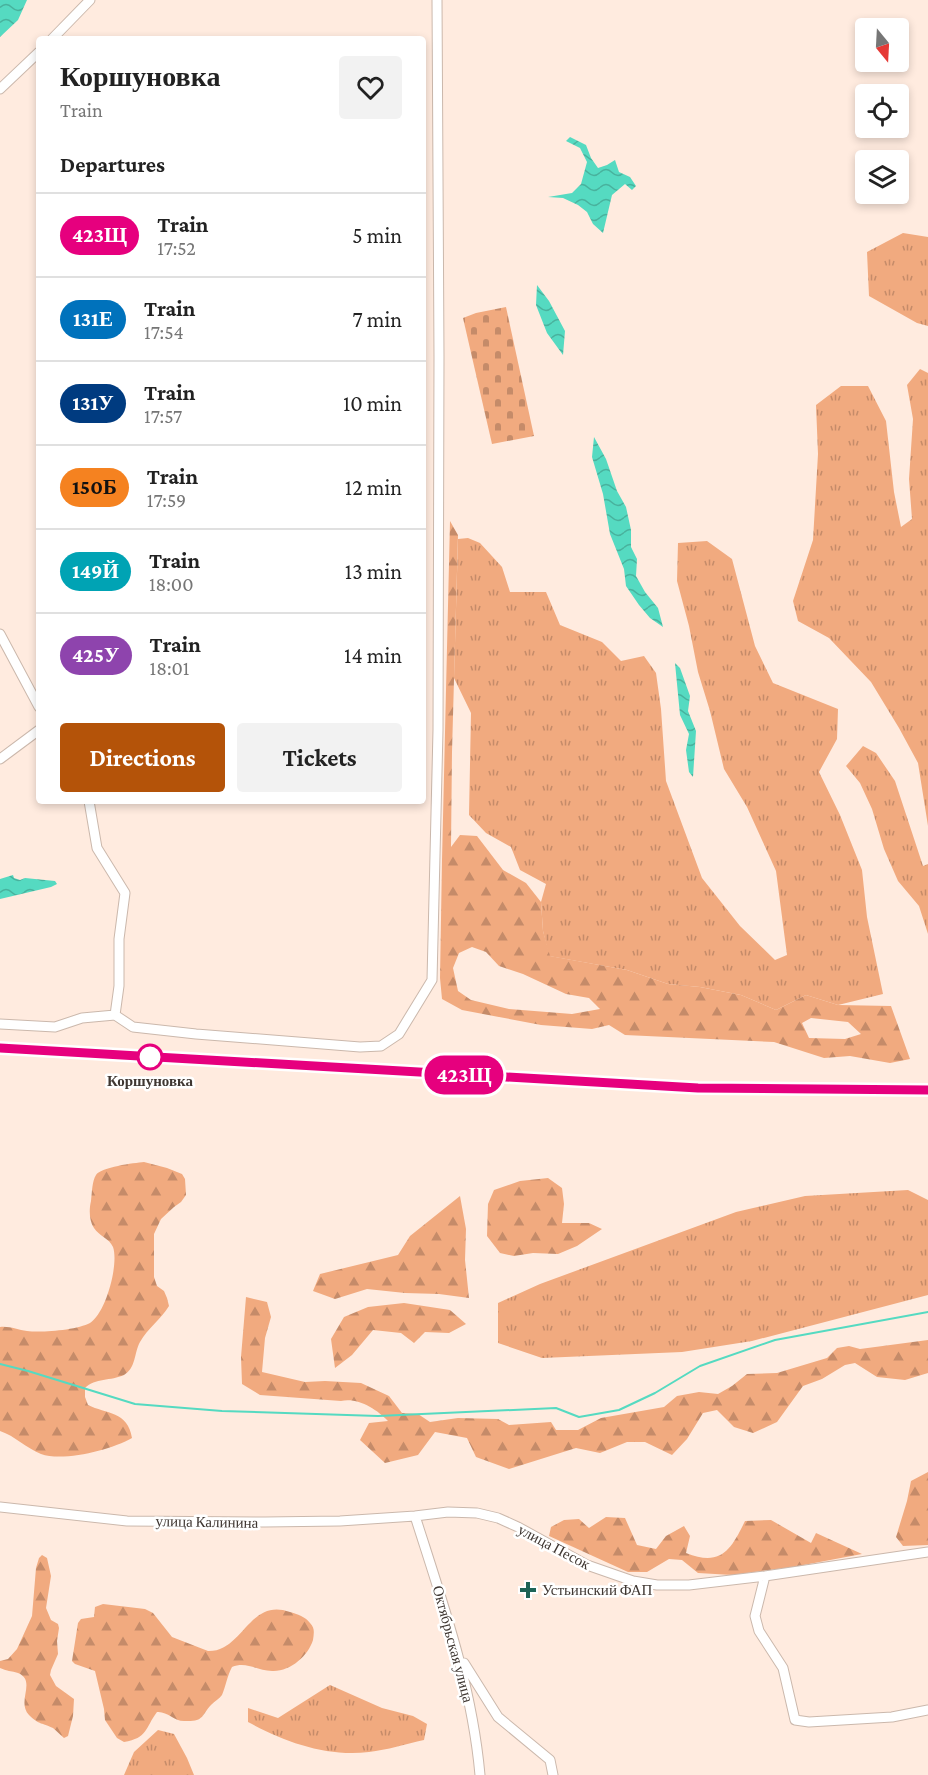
<!DOCTYPE html>
<html lang="en">
<head>
<meta charset="utf-8">
<style>
	:root { --surface:#fff; --page:#f2f2f2; --text:#222; --muted:#767676; --line:#e0e0e0; --accent:#b45309 }
	body { margin:0; font-family:"Crimson Pro",serif; background:var(--page); color:var(--text); height:100vh; display:flex; flex-direction:column; font-size:22px; white-space:nowrap }
	* { box-sizing:border-box; margin:0 }
	p { font-size:20px; color:var(--muted) }
	.icon { flex:none; width:33px; height:33px; fill:none; stroke:currentColor; stroke-width:2; stroke-linecap:round; stroke-linejoin:round }
	.map { position:relative; flex:1; overflow:hidden }
	.details { position:absolute; left:36px; top:36px; width:390px; height:768px; display:flex; flex-direction:column; background:var(--surface); border-radius:6px; box-shadow:0 3px 9px #0003 }
	.details>* { flex:none }
	.badge { padding:0 12px; border-radius:20px; font-size:21px; line-height:39px }
	.needle { width:39px; rotate:162deg }
	.buttons { position:absolute; left:855px; top:18px; display:grid; gap:12px }
	.buttons a { display:grid; place-items:center; width:54px; height:54px; border-radius:6px; background:var(--surface); box-shadow:0 3px 9px #0003; font-size:30px }
	.map>.badge { position:absolute; translate:-50% -50%; box-shadow:0 0 0 3px #fff }
	h2 { padding:0 24px; font-size:22px; line-height:54px }
	.round { display:grid; place-items:center; flex:none; width:63px; height:63px; border-radius:6px; background:var(--page) }
	.headline { display:flex; align-items:center; justify-content:space-between; height:102px; padding:0 24px }
	h1 { font-size:28px; font-weight:700; line-height:45px }
	.cta { display:flex; gap:12px; margin-top:auto; padding:12px 24px }
	.cta a { flex:1; height:69px; border-radius:6px; background:var(--accent); color:#fff; font-size:24px; font-weight:700; line-height:69px; text-align:center }
	.cta a+a { background:var(--page); color:var(--text) }
	ul { padding:0; list-style:none }
	li { display:flex; align-items:center; gap:18px; height:84px; padding:0 24px; border-top:2px solid var(--line) }
	li div { flex:1 }
	li b { display:block; font-size:22px }
	li em { font-style:normal }
	li .badge { min-width:66px; font-weight:700; text-align:center }
	.map>svg:first-child { display:block }
</style>
</head>
<body>
<div class="map">
<svg width="928" height="1775" viewBox="0 0 928 1775">
	<defs>
		<pattern id="grass-tufts" width="24" height="20" patternUnits="userSpaceOnUse" patternTransform="scale(1.5)"><rect width="24" height="20" fill="#f1aa7f"/><path d="M3 7l-1-3M5 7V3M7 7l1-3M15 17l-1-3M17 17v-4M19 17l1-3" fill="none" stroke="#c58b69"/></pattern>
		<pattern id="forest-firs" width="22" height="20" patternUnits="userSpaceOnUse" patternTransform="scale(1.5)"><rect width="22" height="20" fill="#f1aa7f"/><path d="M5 1l3.5 6h-7zM16 11l3.5 6h-7z" fill="#c58b69"/></pattern>
		<pattern id="cemetery-stones" width="16" height="16" patternUnits="userSpaceOnUse" patternTransform="scale(1.5)"><rect width="16" height="16" fill="#f1aa7f"/><path d="M2 7V4a2 2 0 0 1 4 0v3zM10 15v-3a2 2 0 0 1 4 0v3z" fill="#c58b69"/></pattern>
		<pattern id="water-waves" width="16" height="10" patternUnits="userSpaceOnUse" patternTransform="scale(1.5)"><rect width="16" height="10" fill="#55dac1"/><path d="M0 5q4-4 8 0t8 0" fill="none" stroke="#48b29d"/></pattern>
	</defs>
	<rect width="100%" height="100%" fill="#ffebdf"/>
	<path fill="url(#grass-tufts)" d="M903 233 928 237V326L917 323 869 296 867 252Z
		M920 369 928 373V826L918 763 899 728 871 682 829 638 798 621 793 601 813 540 818 454 816 405 841 386H868L886 421 894 492 901 527 912 519 909 479 913 419 907 385Z
		M468 538 480 543 502 567 510 592H546L560 625 602 642 621 661 644 656 656 673 661 709 666 781 702 878 740 926 775 960 787 955 776 871 747 807 724 769 710 711 698 672 689 626 677 581 678 543 707 541 732 559 755 646 773 683 838 709 837 739 819 772 840 815 862 870 867 917 883 994 838 1005 806 995 776 1010 741 995 700 987 668 984 627 970 549 956 543 931 541 902 546 884 520 870 511 847 486 833 469 815 471 713 454 678 458 539Z
		M863 746 876 753 895 781 923 866 928 864V934L919 906 898 881 884 849 872 809 860 783 846 766Z
		M908 1190 928 1200V1295L752 1341 682 1352 542 1358 498 1343V1303L540 1284 736 1212 805 1196Z
		M330 1685 382 1708 413 1716 427 1724 424 1740C406 1744 387 1750 369 1752 326 1757 285 1742 248 1722V1708L278 1718Z
		M158 1730 174 1734 187 1758 194 1775H124L134 1752Z"/>
	<path fill="url(#forest-firs)" fill-rule="evenodd" d="M450 521 458 535 452 752 451 847 460 835 477 836 503 870 526 883 541 902 543 931 550 956 627 970 668 984 700 987 741 995 776 1010 806 995 838 1005 891 1006 910 1059 890 1063 850 1056 824 1058 774 1042 625 1035 609 1025 592 1029 541 1025 462 1010 442 999 440 978 442 860ZM472 947 486 952 499 966 523 974 566 994 589 998 600 1009 572 1014 509 1009 471 1000 458 991 453 968 459 953ZM811 1018 848 1022 861 1034 845 1039 809 1038 802 1023Z
		M144 1162 167 1168 182 1174 185 1179 186 1195 181 1202 174 1207 161 1219 154 1234V1277L157 1286 164 1291 167 1298 169 1306C161 1319 148 1328 140 1342 134 1353 136 1368 124 1375 111 1381 95 1378 85 1388V1397L88 1405C106 1414 128 1411 132 1438 111 1450 63 1462 41 1454 26 1448 15 1436 0 1431V1327C10 1326 18 1330 27 1331 41 1333 77 1330 90 1323 106 1313 119 1264 113 1247 109 1238 99 1236 94 1228 89 1221 89 1209 91 1201 92 1193 92 1181 96 1175 101 1167 134 1163 144 1162Z
		M548 1178 562 1188 564 1204 562 1223H589L602 1229 577 1246 558 1254 533 1253 514 1256 500 1253 487 1236 488 1204 494 1190 520 1181Z
		M460 1196 466 1229 465 1260 469 1298 439 1294 405 1293 367 1289 335 1299 313 1291 320 1274 398 1255 410 1236Z
		M246 1297 267 1302 271 1317 265 1338 262 1372 305 1382 325 1381 361 1383 389 1396 402 1413 418 1414 430 1422 458 1418 498 1419 509 1425 551 1422 556 1430H578L601 1418 664 1407 677 1396 699 1392 718 1394 732 1386 747 1374 777 1373 827 1358 837 1348 849 1346 860 1349 928 1340V1373L905 1380 877 1377 855 1363 845 1365 822 1379 803 1386 777 1422 753 1433 734 1427 717 1410 703 1413 687 1439 672 1455 645 1442H627L600 1453 576 1448 509 1469 476 1457 467 1438 435 1432 418 1455 385 1463 360 1440 369 1423 388 1421C377 1409 357 1397 341 1401L260 1395 242 1384 241 1357Z
		M404 1303 450 1310 466 1324 449 1333 425 1332 414 1343 401 1333 373 1330 352 1355 335 1368 331 1339 344 1317 368 1307Z
		M928 1472V1545L903 1546 896 1537 907 1501 911 1481Z
		M606 1517 625 1518 637 1545 656 1549 666 1536 684 1526 690 1536 686 1553C721 1567 731 1550 745 1521L771 1520 811 1543 816 1533 862 1554 793 1567 732 1575 698 1573 682 1560 669 1559 647 1572H628L549 1536 551 1527 564 1520 579 1519 589 1528Z
		M42 1555 47 1558 51 1576 46 1608 51 1620 58 1624 59 1628 57 1641 58 1654 51 1670 50 1675 56 1686 74 1699 73 1716 68 1736 64 1738C60 1735 57 1731 53 1728 43 1723 39 1725 29 1715 16 1701 37 1681 18 1673 12 1671 6 1671 0 1668V1661L8 1659 17 1649 32 1616 36 1568 39 1558Z
		M103 1604 145 1609 153 1613 172 1637 208 1651C243 1652 249 1597 290 1612 297 1614 306 1617 310 1623 315 1628 314 1633 313 1640 308 1656 290 1672 272 1671 257 1671 247 1661 232 1667 227 1676 226 1686 222 1695 219 1699 215 1701 211 1705 201 1716 204 1722 184 1721 174 1721 167 1711 157 1712 145 1728 148 1738 124 1742L117 1738 105 1720 104 1709 95 1671 75 1664 72 1661 78 1623 81 1619 94 1617 95 1607Z"/>
	<path fill="url(#cemetery-stones)" d="M506 307 534 436 492 444 463 318 476 313Z"/>
	<path fill="url(#water-waves)" d="M0 0H27L18 20 0 37Z
		M570 137 586 145 591 158 598 168 607 165 615 160 619 172 630 177 636 186 632 190 625 184 612 195 603 233 593 224 587 212 578 205 563 198 548 197 572 193 581 184 587 162 580 148 566 141Z
		M537 285 549 301 565 331 563 355 547 333 536 305Z
		M594 437 606 459 617 491 626 507 631 530V547L637 559 636 576 645 592 658 608 663 627 650 618 639 605 626 586 624 569 610 534 603 494 592 457Z
		M675 663 680 668 690 696 688 711 696 731 693 777 689 772 686 750 689 734 680 715Z
		M13 875 14 878 20 880 25 878 55 881 57 884 51 887 0 899V879Z"/>
	<g fill="none" stroke-linecap="round" stroke-linejoin="round">
		<path stroke="#55dac1" stroke-width="2" d="M0 1364 28 1371 135 1404 222 1411 378 1416 556 1408 579 1417 619 1410 655 1393 700 1366 775 1340 928 1312"/>
		<g stroke="#cbb8ac" stroke-width="11">
			<path id="minor" d="M52 39 90 0
				M0 89 39 52
				M0 634 39 707
				M0 759 39 730
				M89 801 97 848 125 893 119 939V986L115 1015
				M0 1024 55 1027 82 1018 115 1015 133 1027 196 1034 360 1047 381 1046 399 1034 432 980 438 730 439 356 437 0
				M0 1507 127 1521 265 1522 340 1521 415 1516 448 1512 477 1513 498 1518 518 1527 587 1565 633 1581 657 1585H689L765 1576 928 1552
				M415 1516C442 1601 472 1685 480 1775
				M765 1576 755 1616 759 1631 783 1668 795 1720 809 1722 892 1717 928 1710
				M464 1663 498 1717 550 1760 553 1775"/>
		</g>
		<use href="#minor" stroke="#fff" stroke-width="9"/>
		<g stroke="#7a6e67" stroke-width="4.5">
			<path id="rail" d="M0 1048 697 1088 928 1090"/>
		</g>
		<use href="#rail" stroke="#fff" stroke-width="2" stroke-dasharray="7" stroke-linecap="butt"/>
	</g>
	<g fill="none" stroke-linecap="round" stroke-linejoin="round">
		<g stroke="#fff" stroke-width="14">
			<path id="line" d="M0 1048 698 1088 928 1090"/>
		</g>
		<use href="#line" stroke="#e6007e" stroke-width="9"/>
	</g>
	<circle fill="#fff" stroke="#e6007e" stroke-width="3" cx="150" cy="1057" r="12"/>
	<path fill="#1e6457" stroke="#fff" stroke-width="2" d="M525 1581h6v6h6v6h-6v6h-6v-6h-6v-6h6z"/>
	<g text-anchor="middle" dominant-baseline="central" stroke-width="5" stroke-linejoin="round" paint-order="stroke">
		<g font-size="15" font-weight="bold" fill="#3f3732" stroke="#fff">
			<text x="150" y="1081">Коршуновка</text>
		</g>
		<g font-size="15" fill="#3f3732" stroke="#fff">
			<text transform="translate(207 1522) rotate(1)">улица Калинина</text>
			<text transform="translate(554 1547) rotate(28)">улица Песок</text>
			<text transform="translate(453 1644) rotate(75)">Октябрьская улица</text>
		</g>
		<g font-size="15" fill="#3f3732" stroke="#fff" text-anchor="start">
			<text x="542" y="1590">Устьинский ФАП</text>
		</g>
	</g>
</svg>
<div class="buttons">
<a><svg class="needle" viewBox="-14 -14 28 28"><path d="M0-13l5 13h-10z" fill="#e53935"/><path d="M0 13l5-13h-10z" fill="#767676"/></svg></a>
<a><svg class="icon" aria-label="locate" viewBox="0 0 24 24"><circle cx="12" cy="12" r="6"/><path d="M12 2v4M12 18v4M2 12h4M18 12h4"/></svg></a>
<a><svg class="icon" aria-label="layers" viewBox="0 0 24 24"><path d="M12 4l9 5-9 5-9-5zM3 14l9 5 9-5"/></svg></a>
</div>
<b class="badge" style="left:464px;top:1075px;background:#e6007e;color:#fff">423Щ</b>
<section class="details">
<div class="headline"><div><h1>Коршуновка</h1><p>Train</p></div><a class="round"><svg class="icon" aria-label="heart" viewBox="0 0 24 24"><path d="M12 20l-8-8c-3-5 5-10 8-4 3-6 11-1 8 4z"/></svg></a></div>
<h2>Departures</h2>
<ul>
<li><span class="badge" style="background:#e6007e;color:#fff">423Щ</span><div><b>Train</b><p>17:52</p></div><em>5 min</em></li>
<li><span class="badge" style="background:#0072bc;color:#fff">131Е</span><div><b>Train</b><p>17:54</p></div><em>7 min</em></li>
<li><span class="badge" style="background:#003b80;color:#fff">131У</span><div><b>Train</b><p>17:57</p></div><em>10 min</em></li>
<li><span class="badge" style="background:#f58220;color:#111">150Б</span><div><b>Train</b><p>17:59</p></div><em>12 min</em></li>
<li><span class="badge" style="background:#00a3b4;color:#fff">149Й</span><div><b>Train</b><p>18:00</p></div><em>13 min</em></li>
<li><span class="badge" style="background:#8e44ad;color:#fff">425У</span><div><b>Train</b><p>18:01</p></div><em>14 min</em></li>
</ul>
<div class="cta"><a>Directions</a><a>Tickets</a></div>
</section>
</div>
</body>
</html>
